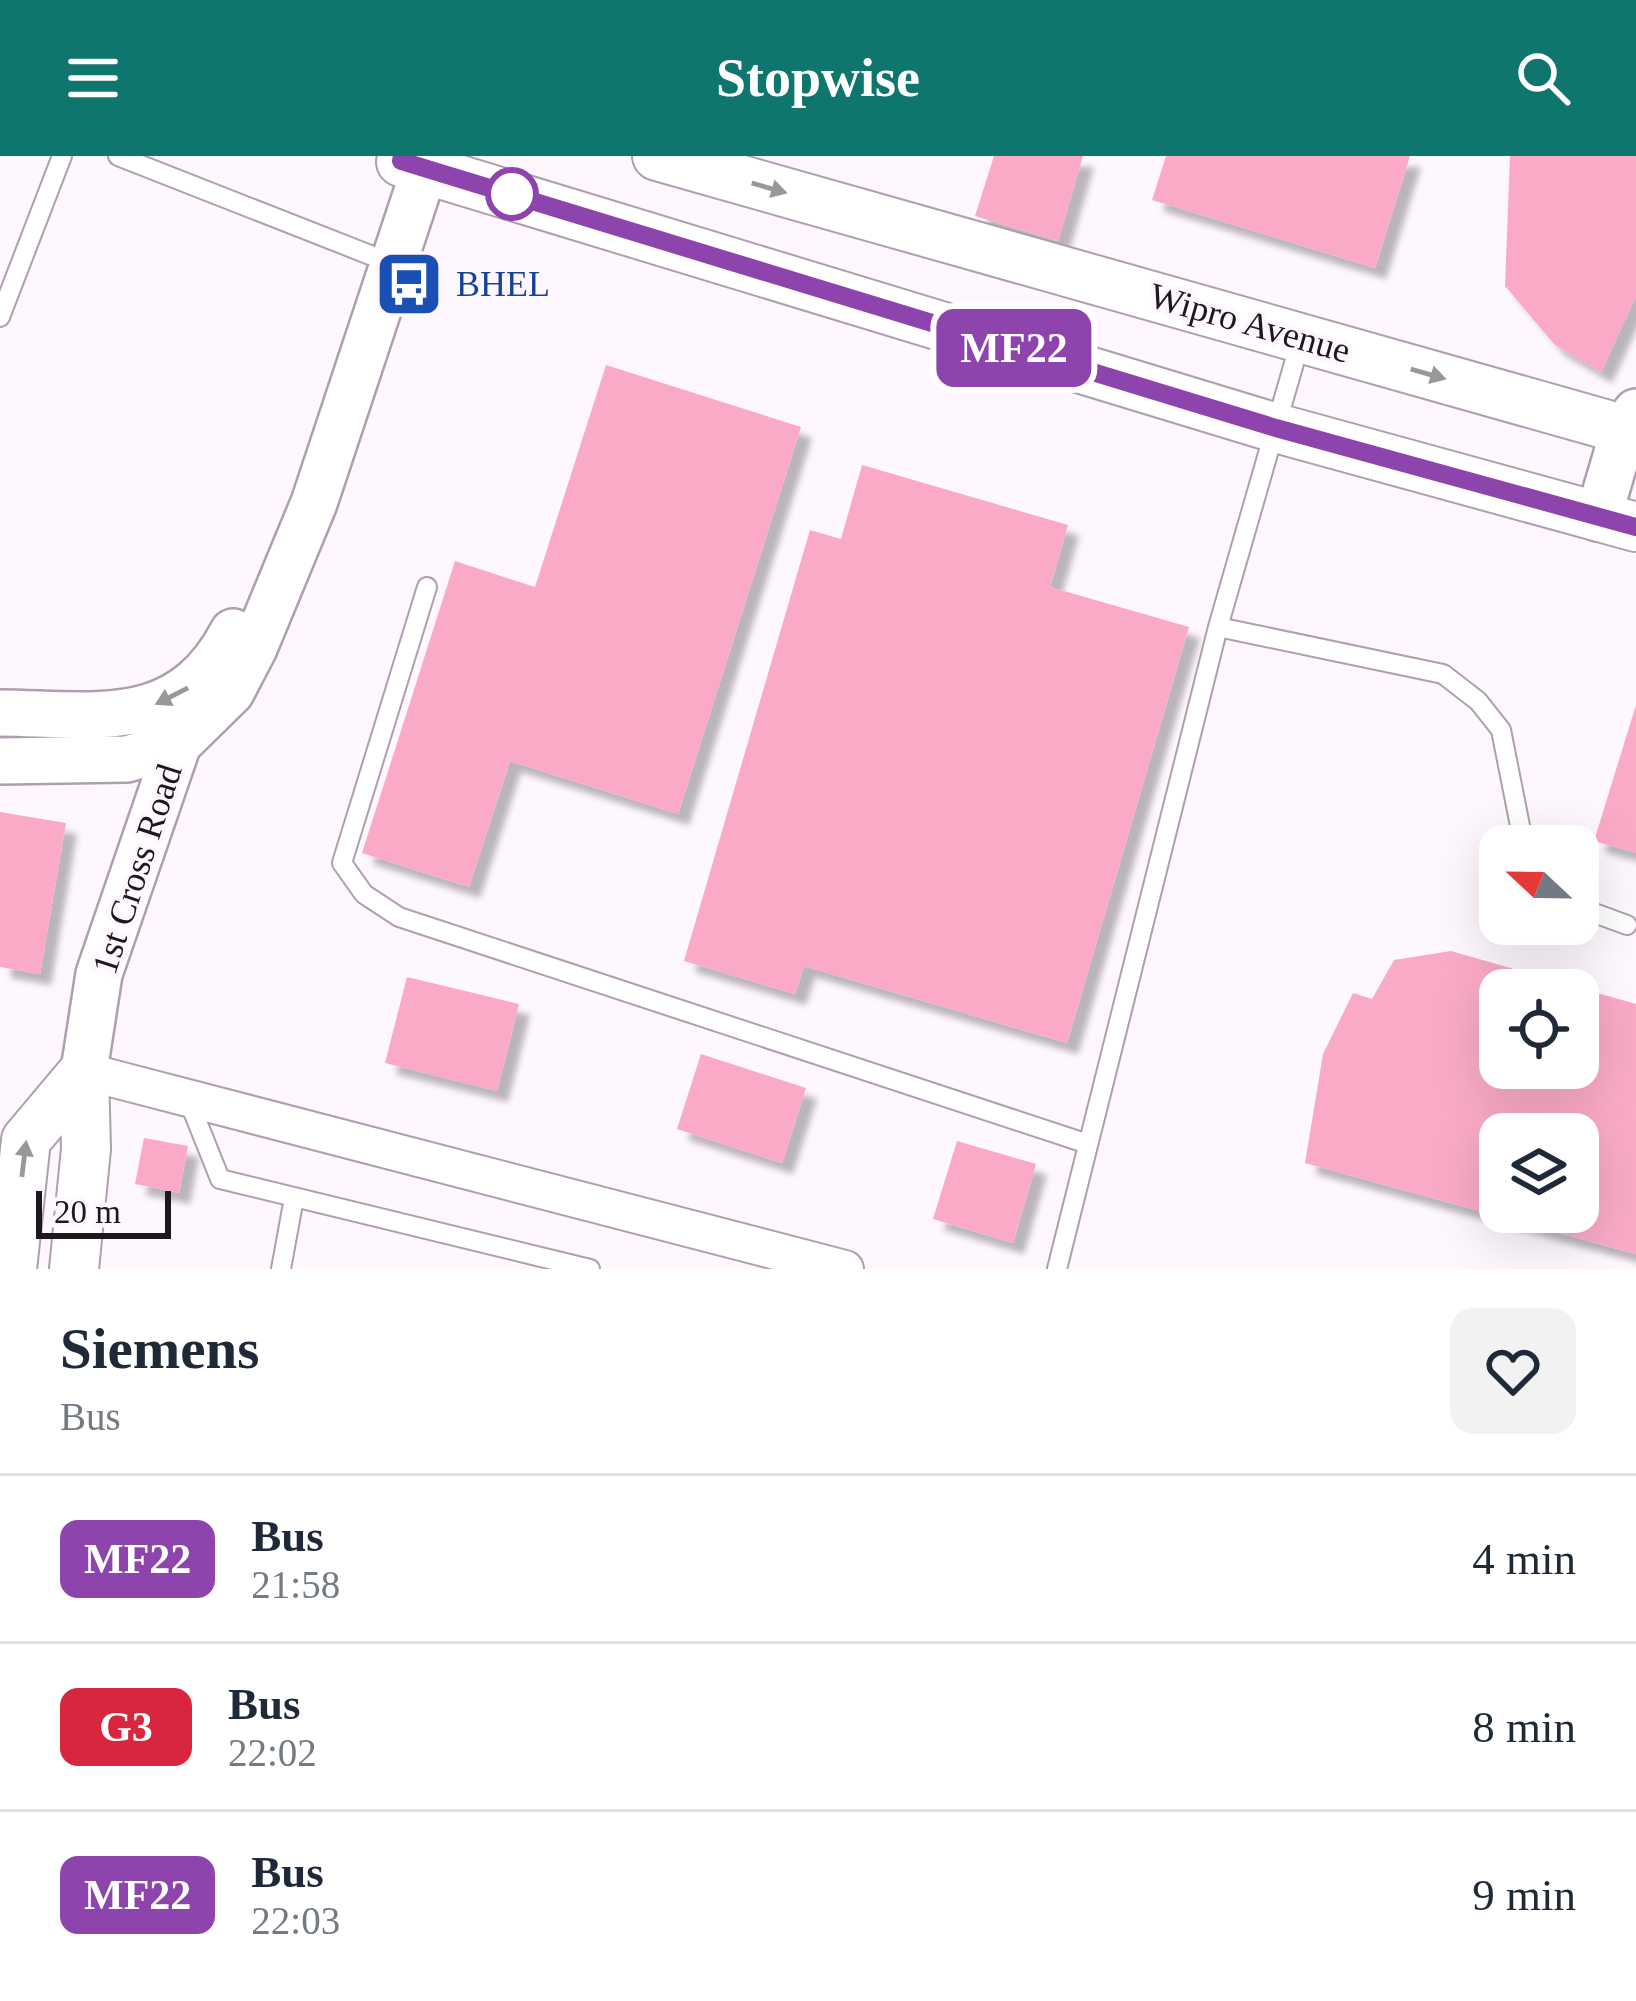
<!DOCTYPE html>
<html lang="en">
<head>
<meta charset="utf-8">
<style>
	:root { --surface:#fff; --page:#f2f2f3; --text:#1f2937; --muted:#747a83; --line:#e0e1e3; --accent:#0f766e }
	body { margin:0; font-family:Georgia,serif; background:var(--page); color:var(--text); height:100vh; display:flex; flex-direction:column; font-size:45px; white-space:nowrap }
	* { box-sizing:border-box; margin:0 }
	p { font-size:39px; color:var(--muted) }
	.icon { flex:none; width:66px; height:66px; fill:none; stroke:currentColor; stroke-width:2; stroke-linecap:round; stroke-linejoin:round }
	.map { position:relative; height:1113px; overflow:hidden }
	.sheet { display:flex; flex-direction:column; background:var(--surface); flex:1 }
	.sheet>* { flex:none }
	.badge { padding:0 24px; border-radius:18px; font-size:42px; line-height:78px }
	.needle { width:78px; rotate:292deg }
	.controls { position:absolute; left:1479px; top:669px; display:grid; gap:24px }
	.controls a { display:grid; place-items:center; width:120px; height:120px; border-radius:24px; background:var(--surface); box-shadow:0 12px 48px #0002; font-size:60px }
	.scale { position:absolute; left:36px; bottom:30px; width:135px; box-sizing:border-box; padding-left:12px; border:6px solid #1e181e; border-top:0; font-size:33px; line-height:42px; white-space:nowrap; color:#1e181e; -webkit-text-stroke:9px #fef7fe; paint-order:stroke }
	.map>.badge { position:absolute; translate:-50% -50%; box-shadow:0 0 0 6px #fff }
	.round { display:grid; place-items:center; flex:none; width:126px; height:126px; border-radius:24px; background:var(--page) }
	.overview { display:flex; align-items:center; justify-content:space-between; height:204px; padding:0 60px }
	h1 { font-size:57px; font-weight:800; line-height:90px }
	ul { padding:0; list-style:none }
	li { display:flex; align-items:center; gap:36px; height:168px; padding:0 60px; border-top:3px solid var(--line) }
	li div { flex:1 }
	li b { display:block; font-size:45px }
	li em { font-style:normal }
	li .badge { min-width:132px; font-weight:700; text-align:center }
	header { display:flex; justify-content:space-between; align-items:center; height:156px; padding:0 60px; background:var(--accent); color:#fff; font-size:54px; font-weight:800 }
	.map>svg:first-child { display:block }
</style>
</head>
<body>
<header><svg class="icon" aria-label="menu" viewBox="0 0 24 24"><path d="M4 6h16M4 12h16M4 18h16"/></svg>Stopwise<svg class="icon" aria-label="search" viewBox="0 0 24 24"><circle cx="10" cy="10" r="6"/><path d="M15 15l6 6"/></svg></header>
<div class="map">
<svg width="1636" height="1113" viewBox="0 0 1636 1113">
	<defs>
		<filter id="shadow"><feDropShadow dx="11" dy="11" stdDeviation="3" flood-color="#0004"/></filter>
	</defs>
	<rect width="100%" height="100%" fill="#fef7fe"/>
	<path fill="#faaac7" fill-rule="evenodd" filter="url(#shadow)" d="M994 0H1083L1058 85 975 60Z
		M1166 0H1410L1375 112 1152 44Z
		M1510 0H1636V140L1601 216 1555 189 1505 130Z
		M606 209 801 271 678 658 510 605 469 731 362 697 455 405 535 431Z
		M862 309 1068 369 1050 431 1189 471 1067 887 804 810 795 838 684 805 810 374 841 383Z
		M1636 549V697L1594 685Z
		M0 656 66 667 40 818 0 811Z
		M1451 795 1636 848V1098L1305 1007 1323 898 1353 837 1372 843 1394 804ZM1500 834H1578V912H1500ZM1500 978H1578V1056H1500Z
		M407 821 519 848 497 935 385 907Z
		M701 898 806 932 782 1007 677 973Z
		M144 982 188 990 179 1037 135 1028Z
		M957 985 1036 1008 1013 1087 933 1063Z"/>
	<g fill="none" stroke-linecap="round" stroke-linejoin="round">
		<g stroke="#ae9faf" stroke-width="22">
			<path id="service" d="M118 0 370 99
				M0 161 62 0
				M427 431 342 707 364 738 399 761 1088 988
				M1218 471 1443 518 1478 545 1501 574 1524 690
				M1578 751 1627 769
				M188 943 220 1023 590 1113
				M281 1113 294 1042
				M1057 1113 1218 471 1301 183"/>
		</g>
		<g stroke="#ae9faf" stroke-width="40">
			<path id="minor" d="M84 915 845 1113"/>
		</g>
		<g stroke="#ae9faf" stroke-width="50">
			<path id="tertiary" d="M1598 362 1624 274 1636 256
				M0 557C98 558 180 577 233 476
				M0 605 127 603 178 588
				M84 915 99 818 178 588 231 536 254 492 314 347 429 0"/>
		</g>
		<g stroke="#ae9faf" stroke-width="52">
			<path id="secondary" d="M657 0 1636 277
				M401 6 1276 272 1636 371
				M12 1113 26 984 84 915
				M74 1113 86 993 84 915"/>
		</g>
		<use href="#service" stroke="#fff" stroke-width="18"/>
		<use href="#minor" stroke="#fff" stroke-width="36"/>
		<use href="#tertiary" stroke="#fff" stroke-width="45"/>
		<use href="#secondary" stroke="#fff" stroke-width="48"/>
	</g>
	<defs><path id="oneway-solid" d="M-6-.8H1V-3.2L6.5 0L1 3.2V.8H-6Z" transform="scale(3)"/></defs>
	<g fill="#9a979a">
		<use href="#oneway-solid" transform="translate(769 32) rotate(16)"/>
		<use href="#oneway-solid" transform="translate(1428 218) rotate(16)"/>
		<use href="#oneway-solid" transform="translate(172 540) rotate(153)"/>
		<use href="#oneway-solid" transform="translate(24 1003) rotate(-83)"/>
	</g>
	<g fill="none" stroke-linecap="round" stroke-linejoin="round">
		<g stroke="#fff" stroke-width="27">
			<path id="line" d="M402 0 401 5 1276 272 1636 371"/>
		</g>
		<use href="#line" stroke="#8e44ad" stroke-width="18"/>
	</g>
	<defs>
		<g id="bus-square" transform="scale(3.45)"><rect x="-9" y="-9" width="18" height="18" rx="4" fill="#1a4fb4" stroke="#fef7fe"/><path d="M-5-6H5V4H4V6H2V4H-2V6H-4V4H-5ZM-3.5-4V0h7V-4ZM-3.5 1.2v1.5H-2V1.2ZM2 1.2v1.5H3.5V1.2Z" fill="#fff"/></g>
	</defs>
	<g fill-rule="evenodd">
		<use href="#bus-square" x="409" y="128"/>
	</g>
	<circle fill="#fff" stroke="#8e44ad" stroke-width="6" cx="512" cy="38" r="24"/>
	<g text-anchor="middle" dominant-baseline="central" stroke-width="9" stroke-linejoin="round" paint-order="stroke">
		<g font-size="36" fill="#164399" stroke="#fef7fe" text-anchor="start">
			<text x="456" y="128">BHEL</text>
		</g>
		<g font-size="36" fill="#1e181e" stroke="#fef7fe">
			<text transform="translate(1250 167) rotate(16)">Wipro Avenue</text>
			<text transform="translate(137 713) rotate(-72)">1st Cross Road</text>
		</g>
	</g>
</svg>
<div class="controls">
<a><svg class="needle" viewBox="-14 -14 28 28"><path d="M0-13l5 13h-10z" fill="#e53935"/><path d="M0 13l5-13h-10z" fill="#747a83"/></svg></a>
<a><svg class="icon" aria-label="locate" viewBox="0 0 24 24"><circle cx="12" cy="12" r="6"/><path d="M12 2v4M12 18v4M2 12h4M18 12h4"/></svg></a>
<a><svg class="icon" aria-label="layers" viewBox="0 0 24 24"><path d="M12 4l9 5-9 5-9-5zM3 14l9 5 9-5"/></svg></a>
</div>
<div class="scale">20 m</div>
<b class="badge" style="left:1014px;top:192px;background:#8e44ad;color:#fff">MF22</b>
</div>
<section class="sheet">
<div class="overview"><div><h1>Siemens</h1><p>Bus</p></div><a class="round"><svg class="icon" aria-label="heart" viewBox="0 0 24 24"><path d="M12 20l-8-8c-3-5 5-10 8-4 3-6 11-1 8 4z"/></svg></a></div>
<ul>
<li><span class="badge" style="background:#8e44ad;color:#fff">MF22</span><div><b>Bus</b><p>21:58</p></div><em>4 min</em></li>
<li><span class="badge" style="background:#d7263d;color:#fff">G3</span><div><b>Bus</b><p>22:02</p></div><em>8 min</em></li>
<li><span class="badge" style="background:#8e44ad;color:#fff">MF22</span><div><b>Bus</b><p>22:03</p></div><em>9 min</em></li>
</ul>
</section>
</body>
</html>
